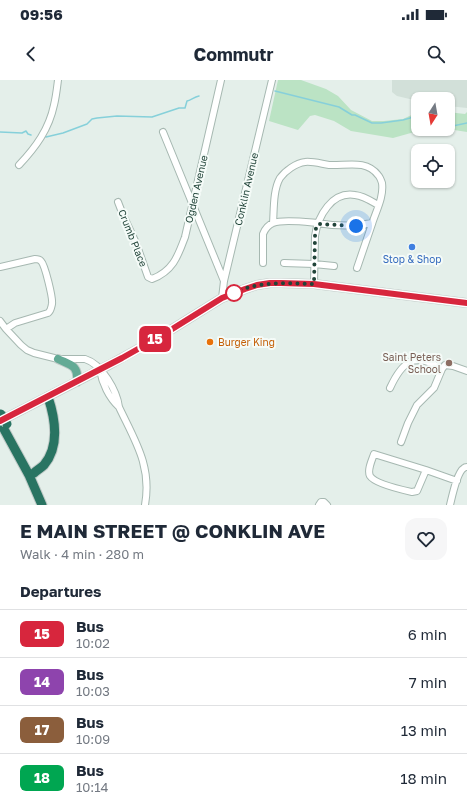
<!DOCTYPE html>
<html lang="en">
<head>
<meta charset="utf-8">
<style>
	:root { --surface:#fff; --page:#f6f6f7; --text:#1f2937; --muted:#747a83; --line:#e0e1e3 }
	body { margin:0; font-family:"Golos Text",sans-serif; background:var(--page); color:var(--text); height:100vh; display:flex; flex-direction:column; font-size:15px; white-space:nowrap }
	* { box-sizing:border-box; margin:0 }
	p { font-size:13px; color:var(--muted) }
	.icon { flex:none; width:22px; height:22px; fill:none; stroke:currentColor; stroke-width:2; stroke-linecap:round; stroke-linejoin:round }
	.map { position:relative; height:425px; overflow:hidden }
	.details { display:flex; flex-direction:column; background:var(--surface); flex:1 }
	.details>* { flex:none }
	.badge { padding:0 8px; border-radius:6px; font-size:14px; line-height:26px }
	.needle { width:26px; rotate:191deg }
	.tools { position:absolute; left:411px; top:12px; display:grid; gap:8px }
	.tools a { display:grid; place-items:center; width:44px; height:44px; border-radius:8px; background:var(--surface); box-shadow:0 1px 3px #0004; font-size:20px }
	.you { position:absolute; width:20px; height:20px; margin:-10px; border:3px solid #fff; border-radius:50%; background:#1a73e8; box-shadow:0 0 0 6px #1a73e833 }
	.map>.badge { position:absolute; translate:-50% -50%; box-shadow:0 0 0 2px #fff }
	h2 { padding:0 20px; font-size:15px; line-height:36px }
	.round { display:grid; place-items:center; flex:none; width:42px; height:42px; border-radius:12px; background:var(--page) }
	.summary { display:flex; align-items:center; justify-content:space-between; height:68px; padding:0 20px }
	h1 { font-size:19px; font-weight:700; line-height:30px }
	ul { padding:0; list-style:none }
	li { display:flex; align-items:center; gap:12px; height:48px; padding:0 20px; border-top:1px solid var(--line) }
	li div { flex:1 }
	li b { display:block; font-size:15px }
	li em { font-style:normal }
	li .badge { min-width:44px; font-weight:700; text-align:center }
	.status { display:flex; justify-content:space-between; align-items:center; height:28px; padding:0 20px; background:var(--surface); direction:ltr }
	.status svg { height:11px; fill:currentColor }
	header { display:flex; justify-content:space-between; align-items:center; height:52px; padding:0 20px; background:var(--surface); font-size:18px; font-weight:700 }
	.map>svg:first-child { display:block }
</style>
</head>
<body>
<div class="status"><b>09:56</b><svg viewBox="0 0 49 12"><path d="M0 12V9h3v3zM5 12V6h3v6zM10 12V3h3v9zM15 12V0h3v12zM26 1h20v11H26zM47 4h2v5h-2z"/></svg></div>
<header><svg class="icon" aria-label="back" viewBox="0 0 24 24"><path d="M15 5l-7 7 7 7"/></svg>Commutr<svg class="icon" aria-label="search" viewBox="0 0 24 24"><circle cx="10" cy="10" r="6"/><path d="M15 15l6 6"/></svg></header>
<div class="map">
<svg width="467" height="425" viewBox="0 0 467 425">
	<rect width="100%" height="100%" fill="#e4efea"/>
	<path fill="#d2e0d9" d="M392 0H467V28L448 26V19H418V21L397 16 392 12Z"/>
	<path fill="#bbe3c4" d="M278 0H301L326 9 338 16 351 30 372 41H384L403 39 418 32V49H425L393 58 351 51 334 41 315 35 310 36 298 50 269 41Z
		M448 32 465 34 467 32V52L448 49Z"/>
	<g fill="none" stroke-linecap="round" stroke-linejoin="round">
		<path stroke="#86d0da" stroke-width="1.5" d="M275 11 339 27 352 35H355L372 43H381L403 40 410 38 418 35
			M448 47 467 43
			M0 52 22 53 26 51 28 54 31 55
			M46 57 63 53 87 44 92 39 97 38 117 36 152 37 179 28H185L187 21C191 20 194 17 199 16"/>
		<g stroke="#a6b8b1" stroke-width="8">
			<path id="minor" d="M163 52 224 201
				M19 85C36 67 49 49 54 25 56 17 57 8 58 0
				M118 122 123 135 136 163 148 197 152 199C173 191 178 176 185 157L221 0
				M273 143C274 130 273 110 280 98 285 91 296 83 305 82 312 81 322 84 329 85 346 86 366 79 378 95 380 97 381 100 382 103 384 117 376 131 372 144 367 159 362 173 357 188
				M263 183V154C265 149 268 145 273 143 283 139 306 142 317 143 335 146 354 147 372 143
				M284 183 314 184 334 186
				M0 187 35 179C37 179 39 179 41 181 45 185 53 218 52 224 51 228 51 231 48 233L15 243 6 249 0 241
				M314 204 315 156C318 136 332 111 355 115 364 116 371 121 378 125
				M222 218 224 201 272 0
				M6 249 21 265 27 270 34 273 58 279H85C102 284 117 311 119 327 135 361 152 386 145 425
				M442 289 445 285 453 286 467 291
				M100 290C102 303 109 318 119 327
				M390 308C402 282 414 271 442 289
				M401 362 408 343 417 325 434 308 442 289
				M374 374 426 390 417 411 412 412C403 410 375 404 370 396 367 390 372 380 374 374Z
				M426 390 457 401
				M319 425 321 422H324L327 425
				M450 425C452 417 457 392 464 388 465 387 466 387 467 387"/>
		</g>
		<g stroke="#c1cbc8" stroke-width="10">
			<path id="major" d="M58 279C70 285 79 285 77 302
				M0 341 109 285 161 256 222 218 245 209 257 205 270 203H281L314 204 467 223"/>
		</g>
		<g stroke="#c1cbc8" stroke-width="11">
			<path id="highway" d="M0 342 29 395 42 425
				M34 393C37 390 41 388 44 385 60 366 55 338 48 317"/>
		</g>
		<use href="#minor" stroke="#fff" stroke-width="6"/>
		<use href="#major" stroke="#63aa95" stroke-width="8"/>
		<use href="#highway" stroke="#297462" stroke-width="9"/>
		<g stroke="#c1cbc8" stroke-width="11" stroke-linecap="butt">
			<path id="highway-bridge" d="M1 334 7 344"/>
		</g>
		<use href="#highway-bridge" stroke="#297462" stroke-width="9"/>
	</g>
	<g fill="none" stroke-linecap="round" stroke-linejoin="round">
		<g stroke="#fff" stroke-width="9">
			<path id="line" d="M0 341 122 278 161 256 222 218 245 209 257 205 270 203H281L314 204 467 223"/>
		</g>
		<use href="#line" stroke="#d7263d" stroke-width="6"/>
		<path stroke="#214439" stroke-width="4" stroke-dasharray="0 7.2" d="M234 213C258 201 287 203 314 204L315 156 316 148 318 144 356 146"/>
	</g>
	<circle fill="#3f7fe0" stroke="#f5fbf8" stroke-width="1.5" cx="412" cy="167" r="4"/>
	<circle fill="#fff" stroke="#d7263d" stroke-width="2" cx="234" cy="213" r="8"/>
	<circle fill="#e8710a" stroke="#f5fbf8" stroke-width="1.5" cx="210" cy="262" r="4"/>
	<circle fill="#8d6e63" stroke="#f5fbf8" stroke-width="1.5" cx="449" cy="283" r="4"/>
	<g text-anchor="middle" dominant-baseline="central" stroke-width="4" stroke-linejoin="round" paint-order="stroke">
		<g font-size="10" fill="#214439" stroke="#f5fbf8">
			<text transform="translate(196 109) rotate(-77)">Ogden Avenue</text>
			<text transform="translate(246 109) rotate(-77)">Conklin Avenue</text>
			<text transform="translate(133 158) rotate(68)">Crumb Place</text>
		</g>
		<g font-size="10" fill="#366cbe" stroke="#f5fbf8">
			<text x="412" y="179">Stop &amp; Shop</text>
		</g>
		<g font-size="10" fill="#c56008" stroke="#f5fbf8" text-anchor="start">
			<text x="218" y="262">Burger King</text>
		</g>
		<g font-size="10" fill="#785e54" stroke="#f5fbf8" text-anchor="end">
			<text x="441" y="277">Saint Peters<tspan x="441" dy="12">School</tspan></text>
		</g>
	</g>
</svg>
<div class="tools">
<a><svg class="needle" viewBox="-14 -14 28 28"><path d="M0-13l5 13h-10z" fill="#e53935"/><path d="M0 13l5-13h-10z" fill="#747a83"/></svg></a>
<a><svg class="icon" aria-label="locate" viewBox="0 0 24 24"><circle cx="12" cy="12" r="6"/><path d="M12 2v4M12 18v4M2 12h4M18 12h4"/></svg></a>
</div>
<div class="you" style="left:356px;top:146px"></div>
<b class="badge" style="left:155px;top:259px;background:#d7263d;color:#fff">15</b>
</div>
<section class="details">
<div class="summary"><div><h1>E MAIN STREET @ CONKLIN AVE</h1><p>Walk · 4 min · 280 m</p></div><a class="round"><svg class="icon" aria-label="heart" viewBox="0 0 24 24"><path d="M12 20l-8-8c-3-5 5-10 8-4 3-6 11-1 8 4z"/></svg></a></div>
<h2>Departures</h2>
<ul>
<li><span class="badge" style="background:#d7263d;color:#fff">15</span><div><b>Bus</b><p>10:02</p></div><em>6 min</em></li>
<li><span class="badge" style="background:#8e44ad;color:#fff">14</span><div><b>Bus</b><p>10:03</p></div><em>7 min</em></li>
<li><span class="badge" style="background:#8b5e3c;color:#fff">17</span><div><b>Bus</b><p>10:09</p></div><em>13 min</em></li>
<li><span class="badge" style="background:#00a651;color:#fff">18</span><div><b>Bus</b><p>10:14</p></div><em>18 min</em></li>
</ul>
</section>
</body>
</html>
